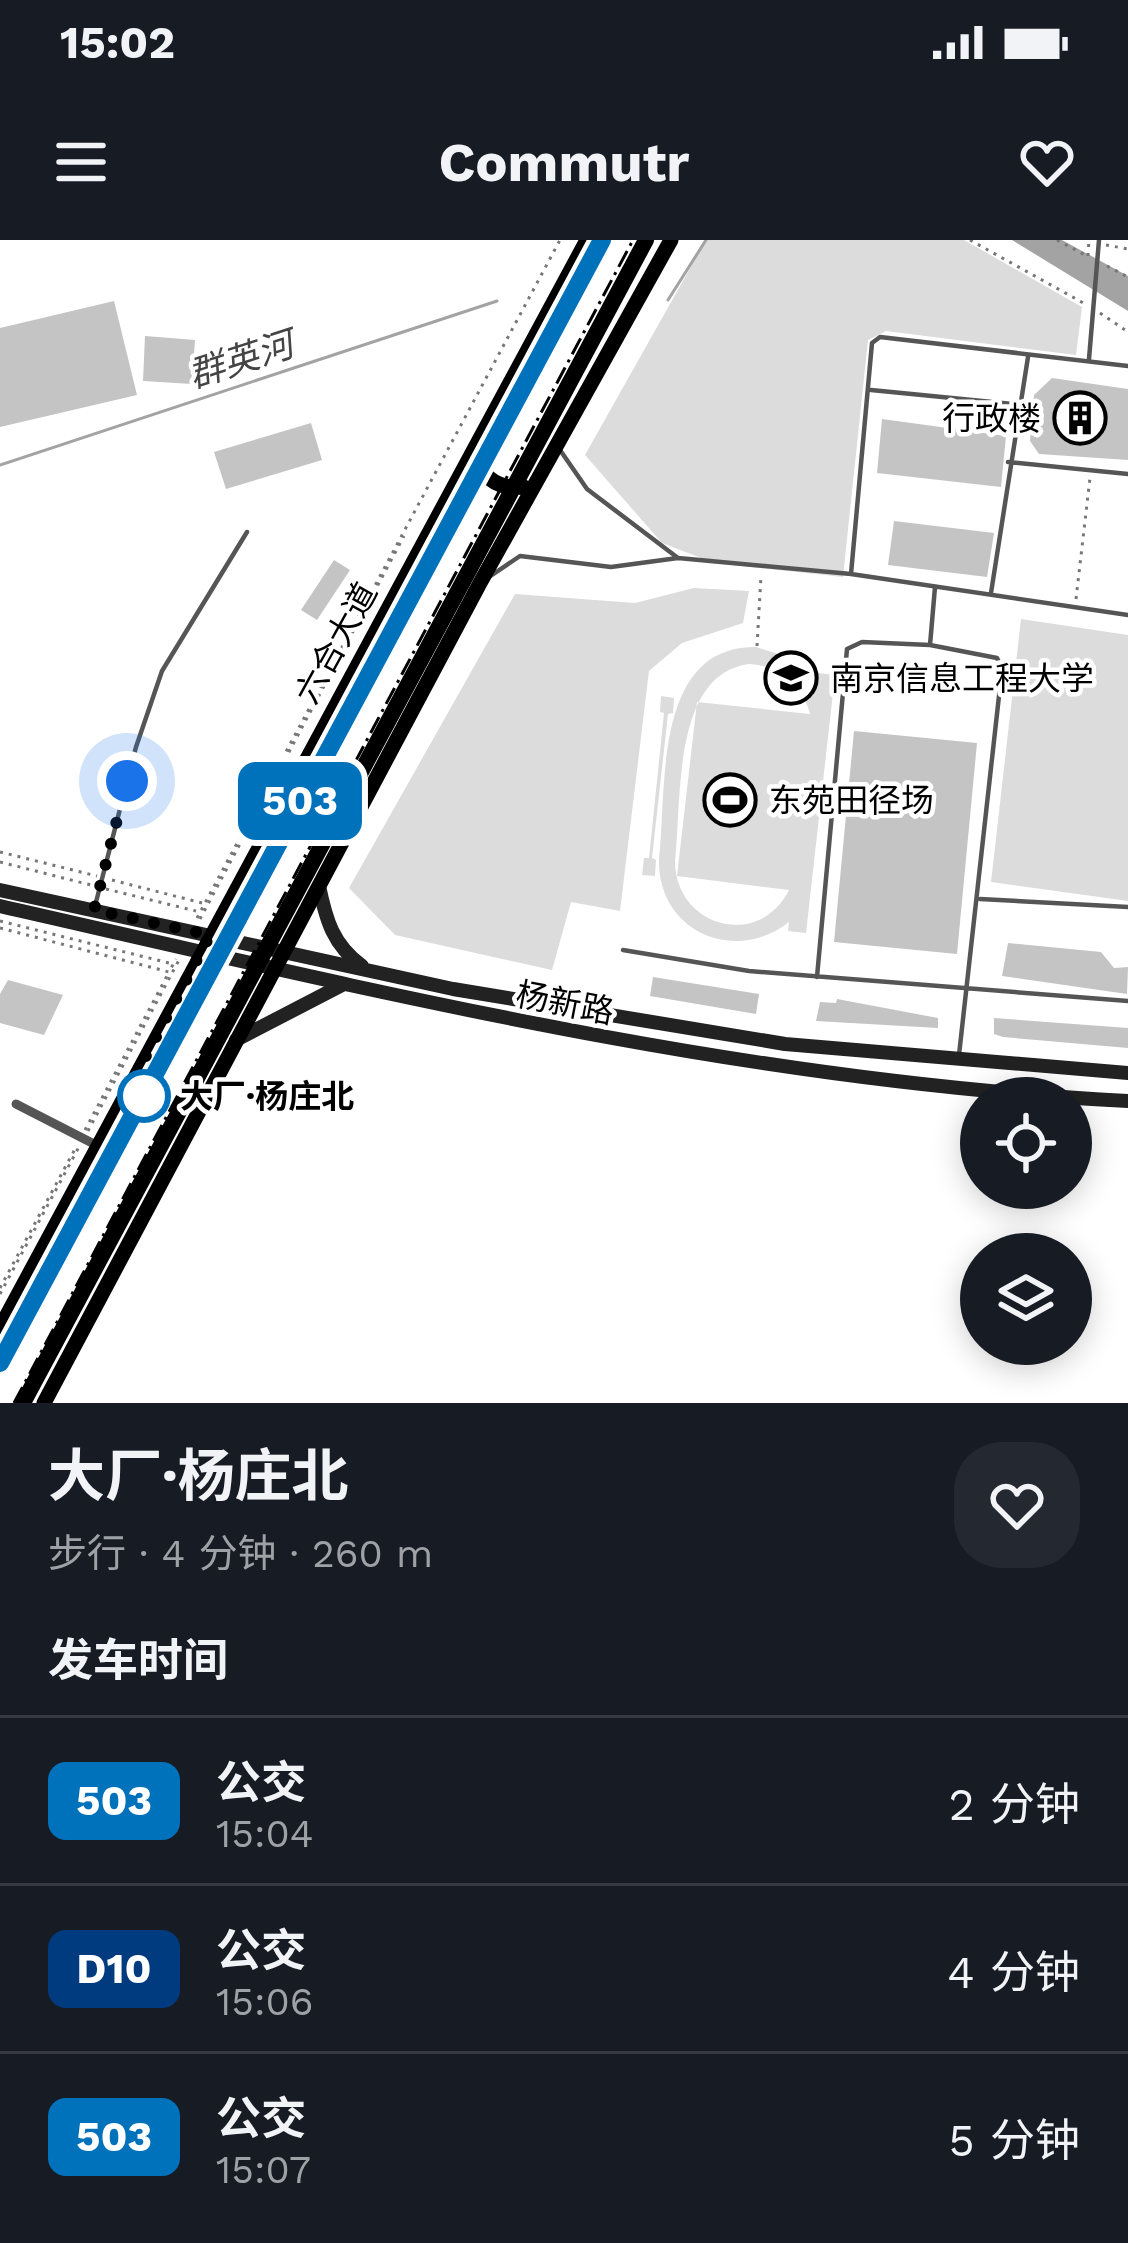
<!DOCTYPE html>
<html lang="zh">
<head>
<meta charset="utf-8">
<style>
	:root { --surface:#171b24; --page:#242831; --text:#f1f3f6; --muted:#9ea1a6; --line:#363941 }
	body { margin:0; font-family:"Work Sans","Noto Sans SC",sans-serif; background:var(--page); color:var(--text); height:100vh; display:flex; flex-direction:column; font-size:45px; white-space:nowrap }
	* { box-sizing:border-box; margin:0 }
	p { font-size:39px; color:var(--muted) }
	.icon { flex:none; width:66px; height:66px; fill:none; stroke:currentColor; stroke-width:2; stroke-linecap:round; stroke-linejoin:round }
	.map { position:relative; height:1163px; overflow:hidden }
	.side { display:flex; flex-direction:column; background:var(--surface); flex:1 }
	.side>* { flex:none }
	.badge { padding:0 24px; border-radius:18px; font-size:42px; line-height:78px }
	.fabs { position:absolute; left:960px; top:837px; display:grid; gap:24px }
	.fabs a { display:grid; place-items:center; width:132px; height:132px; border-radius:50%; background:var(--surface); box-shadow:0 6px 30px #0003; font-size:60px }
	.you { position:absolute; width:60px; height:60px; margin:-30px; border:9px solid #fff; border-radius:50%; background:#1a73e8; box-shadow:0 0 0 18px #1a73e833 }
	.map>.badge { position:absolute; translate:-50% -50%; box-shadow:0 0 0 6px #fff }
	h2 { padding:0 48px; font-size:45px; line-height:108px }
	.round { display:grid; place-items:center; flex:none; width:126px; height:126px; border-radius:48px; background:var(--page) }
	.summary { display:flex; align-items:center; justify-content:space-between; height:204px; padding:0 48px }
	h1 { font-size:57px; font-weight:700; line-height:90px }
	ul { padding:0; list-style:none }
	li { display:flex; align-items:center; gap:36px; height:168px; padding:0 48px; border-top:3px solid var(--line) }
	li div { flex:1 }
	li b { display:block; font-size:45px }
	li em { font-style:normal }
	li .badge { min-width:132px; font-weight:700; text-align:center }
	.status { display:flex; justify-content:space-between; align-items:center; height:84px; padding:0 60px; background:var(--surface); direction:ltr }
	.status svg { height:33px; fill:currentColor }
	header { display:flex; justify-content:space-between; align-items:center; height:156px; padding:0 48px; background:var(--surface); font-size:54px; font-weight:700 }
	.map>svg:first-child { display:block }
</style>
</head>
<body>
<div class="status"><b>15:02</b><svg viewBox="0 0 49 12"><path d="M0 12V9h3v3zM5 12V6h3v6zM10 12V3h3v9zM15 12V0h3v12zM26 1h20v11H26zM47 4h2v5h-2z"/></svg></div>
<header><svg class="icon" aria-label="menu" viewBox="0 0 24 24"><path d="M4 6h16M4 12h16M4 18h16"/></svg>Commutr<svg class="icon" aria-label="heart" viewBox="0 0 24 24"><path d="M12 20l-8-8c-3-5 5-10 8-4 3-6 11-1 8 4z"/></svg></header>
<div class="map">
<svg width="1128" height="1163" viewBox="0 0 1128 1163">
	<rect width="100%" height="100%" fill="#fff"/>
	<path fill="#dcdcdc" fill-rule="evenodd" d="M706 0H964L1082 67 1076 115 886 91 868 100 843 337 714 323 662 303 585 215Z
		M694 348 749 351 743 383 682 403 649 431 620 671 571 662 552 730 395 695 349 648 515 354 635 363Z
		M1021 379 1128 395V661L991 642Z
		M756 407 788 417 815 443 818 433 835 435 806 693 788 691 789 682C734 725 657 691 659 619 667 548 653 406 756 407ZM749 424C781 426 802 443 810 474L697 462 677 636 789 650C758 711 675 686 675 621 682 560 672 434 749 424Z
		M661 456 674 458 673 473 668 474 652 618 656 620 655 636 642 635 644 618H649L664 473 660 472Z"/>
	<path fill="#a3a3a3" d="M1012 0H1062L1128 36V71Z"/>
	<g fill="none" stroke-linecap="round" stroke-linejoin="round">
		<path stroke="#a3a3a3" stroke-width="3" d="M668 60 706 0
			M0 225 497 61"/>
	</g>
	<path fill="#c4c4c4" d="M114 61 137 155 0 187V88Z
		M145 96 195 100 192 144 143 141Z
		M1052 138 1128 149V220L1039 214 1030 201 1034 155Z
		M882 179 1006 196 1001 247 877 233Z
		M311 183 322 220 226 249 214 212Z
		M894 281 994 293 987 337 888 325Z
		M334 320 350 330 317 380 301 370Z
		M854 491 977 503 957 714 834 702Z
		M1008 703 1101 712 1114 728 1128 727 1127 754 1002 736Z
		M653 737 759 754 756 774 650 756Z
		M8 740 63 755 44 795 0 783V754Z
		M837 759 938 778V788L816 781 820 762 836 763Z
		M994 778 1128 788V808L1003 797 994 794Z"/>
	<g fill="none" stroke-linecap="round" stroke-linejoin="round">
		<path stroke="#777" stroke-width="3" stroke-dasharray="3 6" stroke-linecap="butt" d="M970 0 1087 65
			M1057 0 1087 16
			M1106 5 1128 9
			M1088 16 1089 0
			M1107 26 1128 37
			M1100 73 1128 92
			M1076 359 1090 238
			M757 406 761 336
			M0 612 97 636
			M0 622 91 645
			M112 640 202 663
			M106 649 196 671
			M197 678 560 0
			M200 679 404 296
			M0 681 173 724
			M0 688 169 732 176 719
			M85 890 168 734
			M88 891 179 720
			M0 1048 75 909
			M0 1054 80 905"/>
		<path stroke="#555" stroke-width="4.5" d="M1089 119 1099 0
			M871 150 1024 165
			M560 210 587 249 678 318
			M1008 222 1128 234
			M851 334 872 103 880 97 1128 126
			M489 337 520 316 611 327 678 318 851 334 1128 375
			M991 353 1028 117
			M930 405 997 418 1002 429 959 815
			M980 659 1128 667
			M95 666 136 507 162 431 247 292
			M623 710 749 731 1128 761
			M817 737 847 409 862 402 930 405 935 347"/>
		<path stroke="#555" stroke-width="9" d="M16 864 98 906"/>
		<path stroke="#222" stroke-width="14" d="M319 646C326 680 333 705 362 726
			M0 650 453 749 785 804 1128 833
			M0 666C374 751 744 842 1128 861
			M236 800 342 745"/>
		<path stroke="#000" stroke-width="15" d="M477 221C486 242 503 249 524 247
			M0 1088 587 0
			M44 1163 480 343 671 0"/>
		<path stroke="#000" stroke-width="16" d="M0 1123 602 0
			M23 1163 646 0"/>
		<path stroke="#000" stroke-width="3" stroke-dasharray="18 6 3 6" stroke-linecap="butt" d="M14 1163 633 0"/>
	</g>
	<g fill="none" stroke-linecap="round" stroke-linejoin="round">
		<g stroke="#fff" stroke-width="27">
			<path id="line" d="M0 1123 602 0"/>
		</g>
		<use href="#line" stroke="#0072bc" stroke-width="18"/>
		<path stroke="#000" stroke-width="12" stroke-dasharray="0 21.6" d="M127 541 94 670 210 695 139 829 144 856"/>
	</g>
	<defs>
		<g id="building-ring" transform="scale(2.7)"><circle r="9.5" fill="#fff" stroke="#000" stroke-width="1.5"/><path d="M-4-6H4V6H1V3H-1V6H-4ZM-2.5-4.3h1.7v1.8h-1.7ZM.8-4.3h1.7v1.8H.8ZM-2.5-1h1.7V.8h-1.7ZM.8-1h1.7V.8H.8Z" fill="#000"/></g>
		<g id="university-ring" transform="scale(2.7)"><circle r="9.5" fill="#fff" stroke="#000" stroke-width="1.5"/><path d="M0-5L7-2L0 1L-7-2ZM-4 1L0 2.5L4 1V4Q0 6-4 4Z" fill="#000"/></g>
		<g id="stadium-ring" transform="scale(2.7)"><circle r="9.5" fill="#fff" stroke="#000" stroke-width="1.5"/><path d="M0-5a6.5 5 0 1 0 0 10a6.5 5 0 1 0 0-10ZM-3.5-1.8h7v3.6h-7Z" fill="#000"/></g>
	</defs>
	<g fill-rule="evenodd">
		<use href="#building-ring" x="1080" y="178"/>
		<use href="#university-ring" x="791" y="438"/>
		<use href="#stadium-ring" x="730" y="560"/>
	</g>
	<circle fill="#fff" stroke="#0072bc" stroke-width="6" cx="144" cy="856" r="24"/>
	<g text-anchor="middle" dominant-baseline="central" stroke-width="9" stroke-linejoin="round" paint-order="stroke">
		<g font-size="33" fill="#000" stroke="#fff" text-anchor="start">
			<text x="1041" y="178" text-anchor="end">行政楼</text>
			<text x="830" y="438">南京信息工程大学</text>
			<text x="769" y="560">东苑田径场</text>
		</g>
		<g font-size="33" fill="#000" stroke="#fff">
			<text transform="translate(336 403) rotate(-61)">六合大道</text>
			<text transform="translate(565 763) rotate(11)">杨新路</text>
		</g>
		<g font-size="33" font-weight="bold" fill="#000" stroke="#fff" text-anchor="start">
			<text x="180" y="856">大厂·杨庄北</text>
		</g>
		<g font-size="36" font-style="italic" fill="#444" stroke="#fff">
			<text transform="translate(241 120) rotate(-18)">群英河</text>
		</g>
	</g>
</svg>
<div class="fabs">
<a><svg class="icon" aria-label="locate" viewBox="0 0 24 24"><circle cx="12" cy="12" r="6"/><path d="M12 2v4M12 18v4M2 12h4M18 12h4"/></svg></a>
<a><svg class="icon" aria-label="layers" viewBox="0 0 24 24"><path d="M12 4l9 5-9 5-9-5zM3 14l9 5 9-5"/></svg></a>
</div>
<div class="you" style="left:127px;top:541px"></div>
<b class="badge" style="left:300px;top:561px;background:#0072bc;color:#fff">503</b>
</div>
<section class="side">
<div class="summary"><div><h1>大厂·杨庄北</h1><p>步行 · 4 分钟 · 260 m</p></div><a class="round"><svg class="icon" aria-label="heart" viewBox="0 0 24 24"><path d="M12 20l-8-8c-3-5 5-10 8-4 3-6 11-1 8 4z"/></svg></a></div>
<h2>发车时间</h2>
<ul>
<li><span class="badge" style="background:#0072bc;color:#fff">503</span><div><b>公交</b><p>15:04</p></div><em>2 分钟</em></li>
<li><span class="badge" style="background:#003b80;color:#fff">D10</span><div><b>公交</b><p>15:06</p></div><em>4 分钟</em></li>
<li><span class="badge" style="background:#0072bc;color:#fff">503</span><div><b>公交</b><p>15:07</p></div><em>5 分钟</em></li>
</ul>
</section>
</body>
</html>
